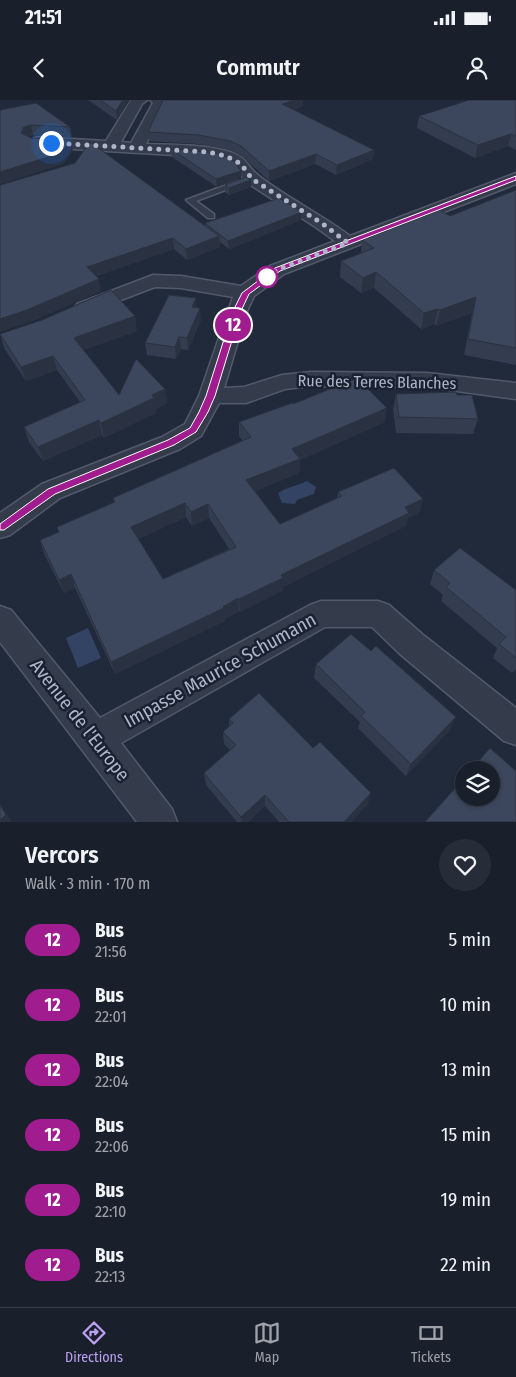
<!DOCTYPE html>
<html lang="en">
<head>
<meta charset="utf-8">
<style>
	:root { --surface:#19202c; --page:#262d38; --text:#f1f3f6; --muted:#9fa3a9; --line:#373e48; --accent:#bca0f2 }
	body { margin:0; font-family:"Fira Sans Condensed",sans-serif; background:var(--page); color:var(--text); height:100vh; display:flex; flex-direction:column; font-size:19px; white-space:nowrap }
	* { box-sizing:border-box; margin:0 }
	p { font-size:16px; color:var(--muted) }
	.icon { flex:none; width:28px; height:28px; fill:none; stroke:currentColor; stroke-width:2; stroke-linecap:round; stroke-linejoin:round }
	.map { position:relative; height:722px; overflow:hidden }
	.sheet { display:flex; flex-direction:column; background:var(--surface); flex:1 }
	.sheet>* { flex:none }
	.badge { padding:0 10px; border-radius:16px; font-size:18px; line-height:32px }
	.fabs { position:absolute; left:455px; top:661px; display:grid; gap:10px }
	.fabs a { display:grid; place-items:center; width:45px; height:45px; border-radius:50%; background:var(--surface); box-shadow:0 1px 4px #0004,0 0 0 1px var(--line); font-size:25px }
	.you { position:absolute; width:25px; height:25px; margin:-12px; border:4px solid #fff; border-radius:50%; background:#1a73e8; box-shadow:0 0 0 8px #1a73e833 }
	.map>.badge { position:absolute; translate:-50% -50%; box-shadow:0 0 0 2px #fff }
	.round { display:grid; place-items:center; flex:none; width:52px; height:52px; border-radius:26px; background:var(--page) }
	.headline { display:flex; align-items:center; justify-content:space-between; height:85px; padding:0 25px }
	h1 { font-size:24px; font-weight:600; line-height:38px }
	ul { padding:0; list-style:none }
	li { display:flex; align-items:center; gap:15px; height:65px; padding:0 25px }
	li div { flex:1 }
	li b { display:block; font-size:19px }
	li em { font-style:normal }
	li .badge { min-width:55px; font-weight:700; text-align:center }
	.status { display:flex; justify-content:space-between; align-items:center; height:35px; padding:0 25px; background:var(--surface); direction:ltr }
	.status svg { height:14px; fill:currentColor }
	header { display:flex; justify-content:space-between; align-items:center; height:65px; padding:0 25px; background:var(--surface); font-size:22px; font-weight:600 }
	.tab-bar { display:flex; justify-content:space-around; align-items:center; height:70px; border-top:1px solid var(--line); background:var(--surface); font-size:14px; color:var(--muted) }
	.tab-bar a { display:grid; justify-items:center; gap:2px }
	.tab-bar .on { color:var(--accent) }
	.map>svg:first-child { display:block }
</style>
</head>
<body>
<div class="status"><b>21:51</b><svg viewBox="0 0 49 12"><path d="M0 12V9h3v3zM5 12V6h3v6zM10 12V3h3v9zM15 12V0h3v12zM26 1h20v11H26zM47 4h2v5h-2z"/></svg></div>
<header><svg class="icon" aria-label="back" viewBox="0 0 24 24"><path d="M15 5l-7 7 7 7"/></svg>Commutr<svg class="icon" aria-label="person" viewBox="0 0 24 24"><circle cx="12" cy="8" r="4"/><path d="M4 21q1-7 8-7t8 7"/></svg></header>
<div class="map">
<svg width="516" height="722" viewBox="0 0 516 722">
	<rect width="100%" height="100%" fill="#212a3b"/>
	<path fill="#334364" d="M307 381 316 387 314 394 297 400 295 404 282 403 278 393C287 387 297 386 307 381Z
		M88 528 101 558 78 568 66 538Z"/>
	<g fill="none" stroke-linecap="round" stroke-linejoin="round">
		<g stroke="#525969" stroke-width="3">
			<path id="service" d="M237 81 244 83 196 101 214 114V118H208L186 100Z"/>
		</g>
		<g stroke="#525969" stroke-width="3">
			<path id="minor" d="M131 0H147L142 4 121 42 131 43 153 3 150 0H167L146 44C173 45 204 44 230 52 248 58 247 67 259 76 287 98 321 114 350 136L516 73V84L284 174 254 196 247 211 224 288 244 287 282 275 311 272 427 273 516 283V299L427 287 311 286 285 289 246 303H219L201 336 180 349 60 398 10 435 0 438V413L42 384 162 337 185 324 199 296 233 197 181 188 155 187 84 214 77 212 74 208 77 204 153 175 181 176 241 186 270 166 335 141 317 128 246 82 235 67 221 60 208 57 38 47 33 45 30 42 33 39 38 37 106 41Z
				M321 501H378L389 505 422 534 516 608V645L504 641 400 554 372 527H325L121 643 172 709 177 722H137L0 542V506L11 510 100 618 310 505Z"/>
		</g>
		<use href="#service" fill="#343c4c" fill-rule="evenodd"/>
		<use href="#minor" fill="#343c4c" fill-rule="evenodd"/>
	</g>
	<path fill="#343c4f" fill-rule="evenodd" d="M88 0H130L117 20Z
		M516 0V50L508 46 475 58 417 28 419 16Z
		M303 6 293 10 374 50 373 59 336 75 315 64 269 81 242 56 230 50 199 44 149 41 148 32Z
		M0 10 70 27 72 38 33 35 28 37 73 51 63 64 0 84Z
		M171 49 241 78 217 87 172 57Z
		M251 80V87L229 95 225 92V85Z
		M0 85 205 126V123L302 112 301 120 229 149 220 142V147L187 160 174 149 96 176 101 191 30 222Z
		M516 90V265L464 255 472 213 436 226 434 224 421 229 374 188 361 193 340 177 341 161 361 153 362 140 450 116Z
		M197 208 201 220 188 250 181 249 176 259 147 255 145 243Z
		M137 231 84 250 119 295 165 289 167 303 156 309V313L104 338 102 335 43 361 29 342 24 327 80 302 57 270 26 281 4 248 0 234Z
		M396 294 457 295 478 319 473 334 396 333 393 309Z
		M293 304 385 322 300 360 299 373 255 391 280 424 337 398 338 392 423 399 419 413 408 418 406 426 283 487 282 491 240 512 239 511 225 519V521L115 574 75 488 64 493 44 454 40 440 58 432 57 427 114 402 113 398 243 341 239 336V322ZM186 417 192 426 209 418 229 449 163 479 138 439Z
		M434 470 516 490V569L512 573 493 558 497 548 441 501 443 495 430 484Z
		M371 551 450 630 406 676 358 628 360 622 314 578 316 564Z
		M229 619 368 704 351 722H279L265 706 248 722H237L206 685 204 673 230 650 224 644 223 632 229 627Z"/>
	<path fill="#2a3140" d="M123 0H130L117 20 116 11Z
		M295 0H303V6L282 13V4Z
		M31 25 33 35 27 38 21 33 24 27Z
		M511 34 508 46 475 58 478 45Z
		M71 40 73 51 63 64 0 84V72Z
		M374 50 373 59 336 75 337 65Z
		M316 54 315 64 269 81V71Z
		M241 71V78L217 87 216 79Z
		M251 80V87L229 95V88Z
		M302 112 301 120 229 149 228 141Z
		M219 136 220 147 187 160 186 149Z
		M173 138 174 149 89 178 87 167Z
		M376 172 374 188 361 193 363 178Z
		M99 179 101 191 30 222 0 232V219Z
		M476 197 472 213 436 226 440 210Z
		M196 198 197 210 192 207Z
		M200 208 201 220 188 250 187 238Z
		M438 209 434 224 421 229 424 213Z
		M135 216 137 231 78 252 74 238Z
		M179 237 181 249 176 259 175 247Z
		M53 256 57 270 26 281 21 267Z
		M165 289 167 303 156 309V313L104 338 101 323 152 295Z
		M387 308 385 322 300 360 299 373 247 394 246 380 292 349Z
		M99 320 102 335 43 361 38 347Z
		M423 399 419 413 408 418 406 426 283 487 282 491 240 512 239 499 281 475 405 407Z
		M185 403 186 417 134 441 131 427Z
		M208 404 209 418 192 426 191 412Z
		M71 474 75 488 64 493 59 480Z
		M238 498 239 511 225 519V521L115 574 111 562 223 507Z
		M456 617 450 630 406 676 411 664Z
		M371 693 368 704 351 722H344Z
		M265 695V706L248 722H242L241 717Z
		M0 703 12 722H0Z"/>
	<path fill="#3c465c" stroke="#2a3140" fill-rule="evenodd" d="M100 0H123L116 11Z
		M163 0H295L282 4 374 50 337 65 316 54 269 71 241 46 230 41 199 35 148 32Z
		M469 0H516V36L511 34 478 45 419 16Z
		M36 3 70 27 31 25 24 27 21 33 31 38 71 40 61 53 0 72V10Z
		M90 42 219 136 186 149 173 138 87 167 99 179 27 210 0 219V85L75 63Z
		M171 49 207 52 220 54 234 61 241 71 216 79Z
		M246 77 251 80 229 88 225 85Z
		M516 90V248L468 239 476 197 440 210 438 209 424 213 376 172 363 178 341 161 374 148 362 140 440 110 450 116Z
		M279 98 302 112 228 141 205 123Z
		M111 190 135 216 74 238 119 295 136 259 165 289 152 295 154 298 101 323 99 320 38 347 24 327 85 300 53 256 21 267 0 234 42 220Z
		M169 195 196 198 192 207 200 208 187 238 179 237 175 247 145 243Z
		M357 278 387 308 292 349 300 359 246 380 280 424 342 396 338 392 394 368 423 399 405 407 409 413 281 475 283 478 239 499 238 498 223 507 224 508 111 562 71 474 59 480 40 440 59 432 57 427 115 402 113 398 251 337 239 322 292 303 293 304ZM185 403 191 412 208 404 236 447 163 479 131 427Z
		M456 292 457 295H472L478 319 399 317 396 294Z
		M460 448 516 490V558L499 544 506 537 446 487 450 483 434 470Z
		M351 534 371 551 376 546 456 617 411 664 361 616 365 612 316 564Z
		M259 593 313 648 320 642 371 693 344 722H289L265 695 241 717 204 673 236 645 223 632 233 623 229 619Z
		M490 648 516 671V722H425L464 678V698H491V670H471Z
		M0 705 6 715 0 720Z"/>
	<path fill="#a01c8f" stroke="#fff" d="M516 76V80L280 171 249 194 241 211 215 296 208 312 196 332 174 345 55 394 4 430H0V424L48 389 168 340 190 328 199 312 206 296 233 211 242 193 275 168Z"/>
	<g fill="none" stroke-linecap="round" stroke-linejoin="round">
		<path stroke="#afb6c8" stroke-width="5" stroke-dasharray="0 9" d="M51 43 208 52 226 56 241 64 252 79 323 124 348 143 277 170 262 181 267 177"/>
	</g>
	<circle fill="#fff" stroke="#a01c8f" stroke-width="2.5" cx="267" cy="177" r="10"/>
	<g text-anchor="middle" dominant-baseline="central" stroke-width="5" stroke-linejoin="round" paint-order="stroke">
		<g font-size="16" fill="#afb6c8" stroke="#1a2130">
			<text transform="translate(377 282) rotate(1)">Rue des Terres Blanches</text>
		</g>
		<g font-size="19" fill="#afb6c8" stroke="#1a2130">
			<text transform="translate(220 570) rotate(-29)">Impasse Maurice Schumann</text>
			<text transform="translate(80 620) rotate(52)">Avenue de l'Europe</text>
		</g>
	</g>
</svg>
<div class="fabs">
<a><svg class="icon" aria-label="layers" viewBox="0 0 24 24"><path d="M12 4l9 5-9 5-9-5zM3 14l9 5 9-5"/></svg></a>
</div>
<div class="you" style="left:51px;top:43px"></div>
<b class="badge" style="left:233px;top:225px;background:#a01c8f;color:#fff">12</b>
</div>
<section class="sheet">
<div class="headline"><div><h1>Vercors</h1><p>Walk · 3 min · 170 m</p></div><a class="round"><svg class="icon" aria-label="heart" viewBox="0 0 24 24"><path d="M12 20l-8-8c-3-5 5-10 8-4 3-6 11-1 8 4z"/></svg></a></div>
<ul>
<li><span class="badge" style="background:#a01c8f;color:#fff">12</span><div><b>Bus</b><p>21:56</p></div><em>5 min</em></li>
<li><span class="badge" style="background:#a01c8f;color:#fff">12</span><div><b>Bus</b><p>22:01</p></div><em>10 min</em></li>
<li><span class="badge" style="background:#a01c8f;color:#fff">12</span><div><b>Bus</b><p>22:04</p></div><em>13 min</em></li>
<li><span class="badge" style="background:#a01c8f;color:#fff">12</span><div><b>Bus</b><p>22:06</p></div><em>15 min</em></li>
<li><span class="badge" style="background:#a01c8f;color:#fff">12</span><div><b>Bus</b><p>22:10</p></div><em>19 min</em></li>
<li><span class="badge" style="background:#a01c8f;color:#fff">12</span><div><b>Bus</b><p>22:13</p></div><em>22 min</em></li>
</ul>
</section>
<nav class="tab-bar">
<a class="on"><svg class="icon" aria-label="directions" viewBox="0 0 24 24"><path d="M12 3l9 9-9 9-9-9zM9 14v-3h6M13 9l2 2-2 2"/></svg>Directions</a>
<a><svg class="icon" aria-label="map" viewBox="0 0 24 24"><path d="M3 6l6-2 6 2 6-2v14l-6 2-6-2-6 2zM9 4v14M15 6v14"/></svg>Map</a>
<a><svg class="icon" aria-label="tickets" viewBox="0 0 24 24"><path d="M3 7h18v10H3zM15 7v10"/></svg>Tickets</a>
</nav>
</body>
</html>
